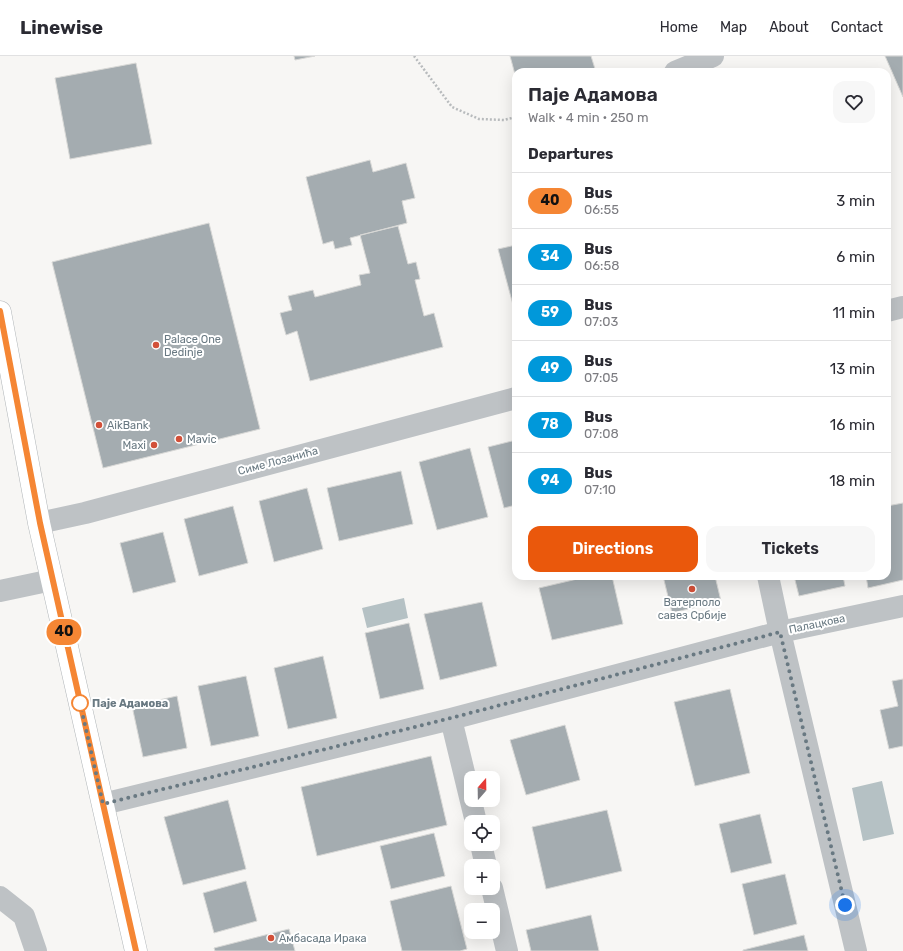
<!DOCTYPE html>
<html lang="en">
<head>
<meta charset="utf-8">
<style>
	:root { --surface:#fff; --page:#f7f7f7; --text:#2b2b33; --muted:#7c7c81; --line:#e1e1e2; --accent:#ea580c }
	body { margin:0; font-family:Rubik,sans-serif; background:var(--page); color:var(--text); height:100vh; display:flex; flex-direction:column; font-size:15px; white-space:nowrap }
	* { box-sizing:border-box; margin:0 }
	p { font-size:13px; color:var(--muted) }
	.icon { flex:none; width:22px; height:22px; fill:none; stroke:currentColor; stroke-width:2; stroke-linecap:round; stroke-linejoin:round }
	.map { position:relative; flex:1; overflow:hidden }
	.details { position:absolute; left:512px; top:12px; width:379px; height:512px; display:flex; flex-direction:column; background:var(--surface); border-radius:12px; box-shadow:0 4px 16px #0002 }
	.details>* { flex:none }
	.badge { padding:0 8px; border-radius:13px; font-size:14px; line-height:26px }
	.needle { width:26px; rotate:20deg }
	.buttons { position:absolute; left:464px; top:715px; display:grid; gap:8px }
	.buttons a { display:grid; place-items:center; width:36px; height:36px; border-radius:8px; background:var(--surface); box-shadow:0 4px 16px #0002; font-size:20px }
	.you { position:absolute; width:20px; height:20px; margin:-10px; border:3px solid #fff; border-radius:50%; background:#1a73e8; box-shadow:0 0 0 6px #1a73e833 }
	.map>.badge { position:absolute; translate:-50% -50%; box-shadow:0 0 0 2px #fff }
	h2 { padding:0 16px; font-size:15px; line-height:36px }
	.round { display:grid; place-items:center; flex:none; width:42px; height:42px; border-radius:12px; background:var(--page) }
	.headline { display:flex; align-items:center; justify-content:space-between; height:68px; padding:0 16px }
	h1 { font-size:19px; font-weight:600; line-height:30px }
	.action { display:flex; gap:8px; margin-top:auto; padding:8px 16px }
	.action a { flex:1; height:46px; border-radius:12px; background:var(--accent); color:#fff; font-size:16px; font-weight:600; line-height:46px; text-align:center }
	.action a+a { background:var(--page); color:var(--text) }
	ul { padding:0; list-style:none }
	li { display:flex; align-items:center; gap:12px; height:56px; padding:0 16px; border-top:1px solid var(--line) }
	li div { flex:1 }
	li b { display:block; font-size:15px }
	li em { font-style:normal }
	li .badge { min-width:44px; font-weight:700; text-align:center }
	header { display:flex; align-items:center; gap:24px; box-sizing:border-box; height:56px; padding:0 20px; background:var(--surface); border-bottom:1px solid var(--line) }
	header strong { font-size:19px }
	nav { display:flex; gap:22px; margin-inline-start:auto; font-size:14px }
	.map>svg:first-child { display:block }
</style>
</head>
<body>
<header>
<strong>Linewise</strong>
<nav><a>Home</a><a>Map</a><a>About</a><a>Contact</a></nav>
</header>
<div class="map">
<svg width="903" height="895" viewBox="0 0 903 895">
	<rect width="100%" height="100%" fill="#f7f6f4"/>
	<path fill="#b5c1c4" d="M404 542 408 562 367 572 362 552Z
		M882 725 894 778 863 785 852 732Z"/>
	<path fill="#a4acb0" stroke="#d8d8d6" d="M294 0H315L295 4Z
		M510 0H591L596 16H516V22Z
		M885 0H903V41Z
		M136 7 152 88 70 103 55 22Z
		M370 104 373 116 406 107 415 142 402 145 407 167 350 182 352 189 335 193 333 185 323 188 306 121Z
		M209 167 260 373 103 412 52 206Z
		M398 170 408 208 416 206 420 223 415 224 424 260 434 257 443 291 310 325 297 275 286 279 280 257 292 254 288 240 313 234 315 241 361 229 359 219 370 217 360 179Z
		M516 189V260L498 193Z
		M516 384V449L504 452 488 391Z
		M470 392 488 461 437 474 419 406Z
		M401 415 413 468 339 485 327 432Z
		M307 432 323 493 274 506 259 445Z
		M903 447V524L868 532 866 520H887V450Z
		M233 450 248 507 199 520 184 463Z
		M163 476 176 526 133 537 120 487Z
		M590 520H612L623 568 552 584 539 532Z
		M663 520H715L721 545 672 557Z
		M794 520H843L845 530 799 540Z
		M482 546 497 610 440 624 424 558Z
		M409 567 424 633 380 643 365 577Z
		M323 600 337 662 288 673 274 612Z
		M246 620 259 680 211 690 198 630Z
		M903 623V690L889 693 880 654 898 650 892 625Z
		M730 633 750 717 695 730 674 646Z
		M177 640 187 692 143 701 132 650Z
		M565 669 580 724 526 739 510 684Z
		M431 700 447 769 317 800 301 731Z
		M228 744 246 813 183 829 164 761Z
		M607 754 622 815 546 833 532 771Z
		M760 758 772 807 731 817 719 768Z
		M434 777 445 820 391 833 380 790Z
		M785 818 797 868 754 879 742 828Z
		M246 825 257 865 214 877 203 837Z
		M451 830 467 893 460 895H402L390 845Z
		M591 859 599 895H531L526 874Z
		M289 873 295 895H215L214 892Z
		M804 879 808 895H743V894Z"/>
	<g fill="none" stroke-linecap="round" stroke-linejoin="round">
		<g stroke="#b0b5b8" stroke-width="23">
			<path id="major" d="M0 256 39 467 136 895"/>
		</g>
		<path stroke="#b8bbbd" stroke-width="2.5" stroke-dasharray="2 2" stroke-linecap="butt" d="M414 0 452 51 479 63 504 64 516 61"/>
		<path stroke="#bec2c5" stroke-width="22" d="M675 16 713 0
			M887 255 903 251
			M39 467 85 457 516 342
			M768 520 780 576 856 895
			M0 535 52 524
			M451 663 476 766
			M103 748 451 663 780 576 903 550
			M481 788 486 810
			M492 832 507 895
			M0 841 24 860 36 895"/>
		<use href="#major" stroke="#fff" stroke-width="22"/>
	</g>
	<g fill="none" stroke-linecap="round" stroke-linejoin="round">
		<g stroke="#fff" stroke-width="9">
			<path id="line" d="M0 255 40 467 136 895"/>
		</g>
		<use href="#line" stroke="#f58634" stroke-width="6"/>
		<path stroke="#697982" stroke-width="4" stroke-dasharray="0 7.2" d="M80 647 103 748 451 662 780 576 845 849"/>
	</g>
	<g fill="#d25039" stroke="#fff" stroke-width="1.5">
		<circle cx="156" cy="289" r="4"/>
		<circle cx="99" cy="369" r="4"/>
		<circle cx="179" cy="383" r="4"/>
		<circle cx="154" cy="389" r="4"/>
		<circle cx="692" cy="533" r="4"/>
		<circle cx="271" cy="882" r="4"/>
	</g>
	<circle fill="#fff" stroke="#f58634" stroke-width="2" cx="80" cy="647" r="8"/>
	<g text-anchor="middle" dominant-baseline="central" stroke-width="4" stroke-linejoin="round" paint-order="stroke">
		<g font-size="11" fill="#697982" stroke="#fff" text-anchor="start">
			<text x="164" y="283">Palace One<tspan x="164" dy="13">Dedinje</tspan></text>
			<text x="107" y="369">AikBank</text>
			<text x="187" y="383">Mavic</text>
			<text x="146" y="389" text-anchor="end">Maxi</text>
			<text x="692" y="546" text-anchor="middle">Ватерполо<tspan x="692" dy="13">савез Србије</tspan></text>
			<text x="279" y="882">Амбасада Ирака</text>
		</g>
		<g font-size="11" fill="#697982" stroke="#fff">
			<text transform="translate(278 405) rotate(-15)">Симе Лозанића</text>
			<text transform="translate(817 568) rotate(-12)">Палацкова</text>
		</g>
		<g font-size="11" font-weight="bold" fill="#697982" stroke="#fff" text-anchor="start">
			<text x="92" y="647">Паје Адамова</text>
		</g>
	</g>
</svg>
<div class="buttons">
<a><svg class="needle" viewBox="-14 -14 28 28"><path d="M0-13l5 13h-10z" fill="#e53935"/><path d="M0 13l5-13h-10z" fill="#7c7c81"/></svg></a>
<a><svg class="icon" aria-label="locate" viewBox="0 0 24 24"><circle cx="12" cy="12" r="6"/><path d="M12 2v4M12 18v4M2 12h4M18 12h4"/></svg></a>
<a>+</a>
<a>−</a>
</div>
<div class="you" style="left:845px;top:849px"></div>
<b class="badge" style="left:64px;top:576px;background:#f58634;color:#111">40</b>
<section class="details">
<div class="headline"><div><h1>Паје Адамова</h1><p>Walk · 4 min · 250 m</p></div><a class="round"><svg class="icon" aria-label="heart" viewBox="0 0 24 24"><path d="M12 20l-8-8c-3-5 5-10 8-4 3-6 11-1 8 4z"/></svg></a></div>
<h2>Departures</h2>
<ul>
<li><span class="badge" style="background:#f58634;color:#111">40</span><div><b>Bus</b><p>06:55</p></div><em>3 min</em></li>
<li><span class="badge" style="background:#0098da;color:#fff">34</span><div><b>Bus</b><p>06:58</p></div><em>6 min</em></li>
<li><span class="badge" style="background:#0098da;color:#fff">59</span><div><b>Bus</b><p>07:03</p></div><em>11 min</em></li>
<li><span class="badge" style="background:#0098da;color:#fff">49</span><div><b>Bus</b><p>07:05</p></div><em>13 min</em></li>
<li><span class="badge" style="background:#0098da;color:#fff">78</span><div><b>Bus</b><p>07:08</p></div><em>16 min</em></li>
<li><span class="badge" style="background:#0098da;color:#fff">94</span><div><b>Bus</b><p>07:10</p></div><em>18 min</em></li>
</ul>
<div class="action"><a>Directions</a><a>Tickets</a></div>
</section>
</div>
</body>
</html>
